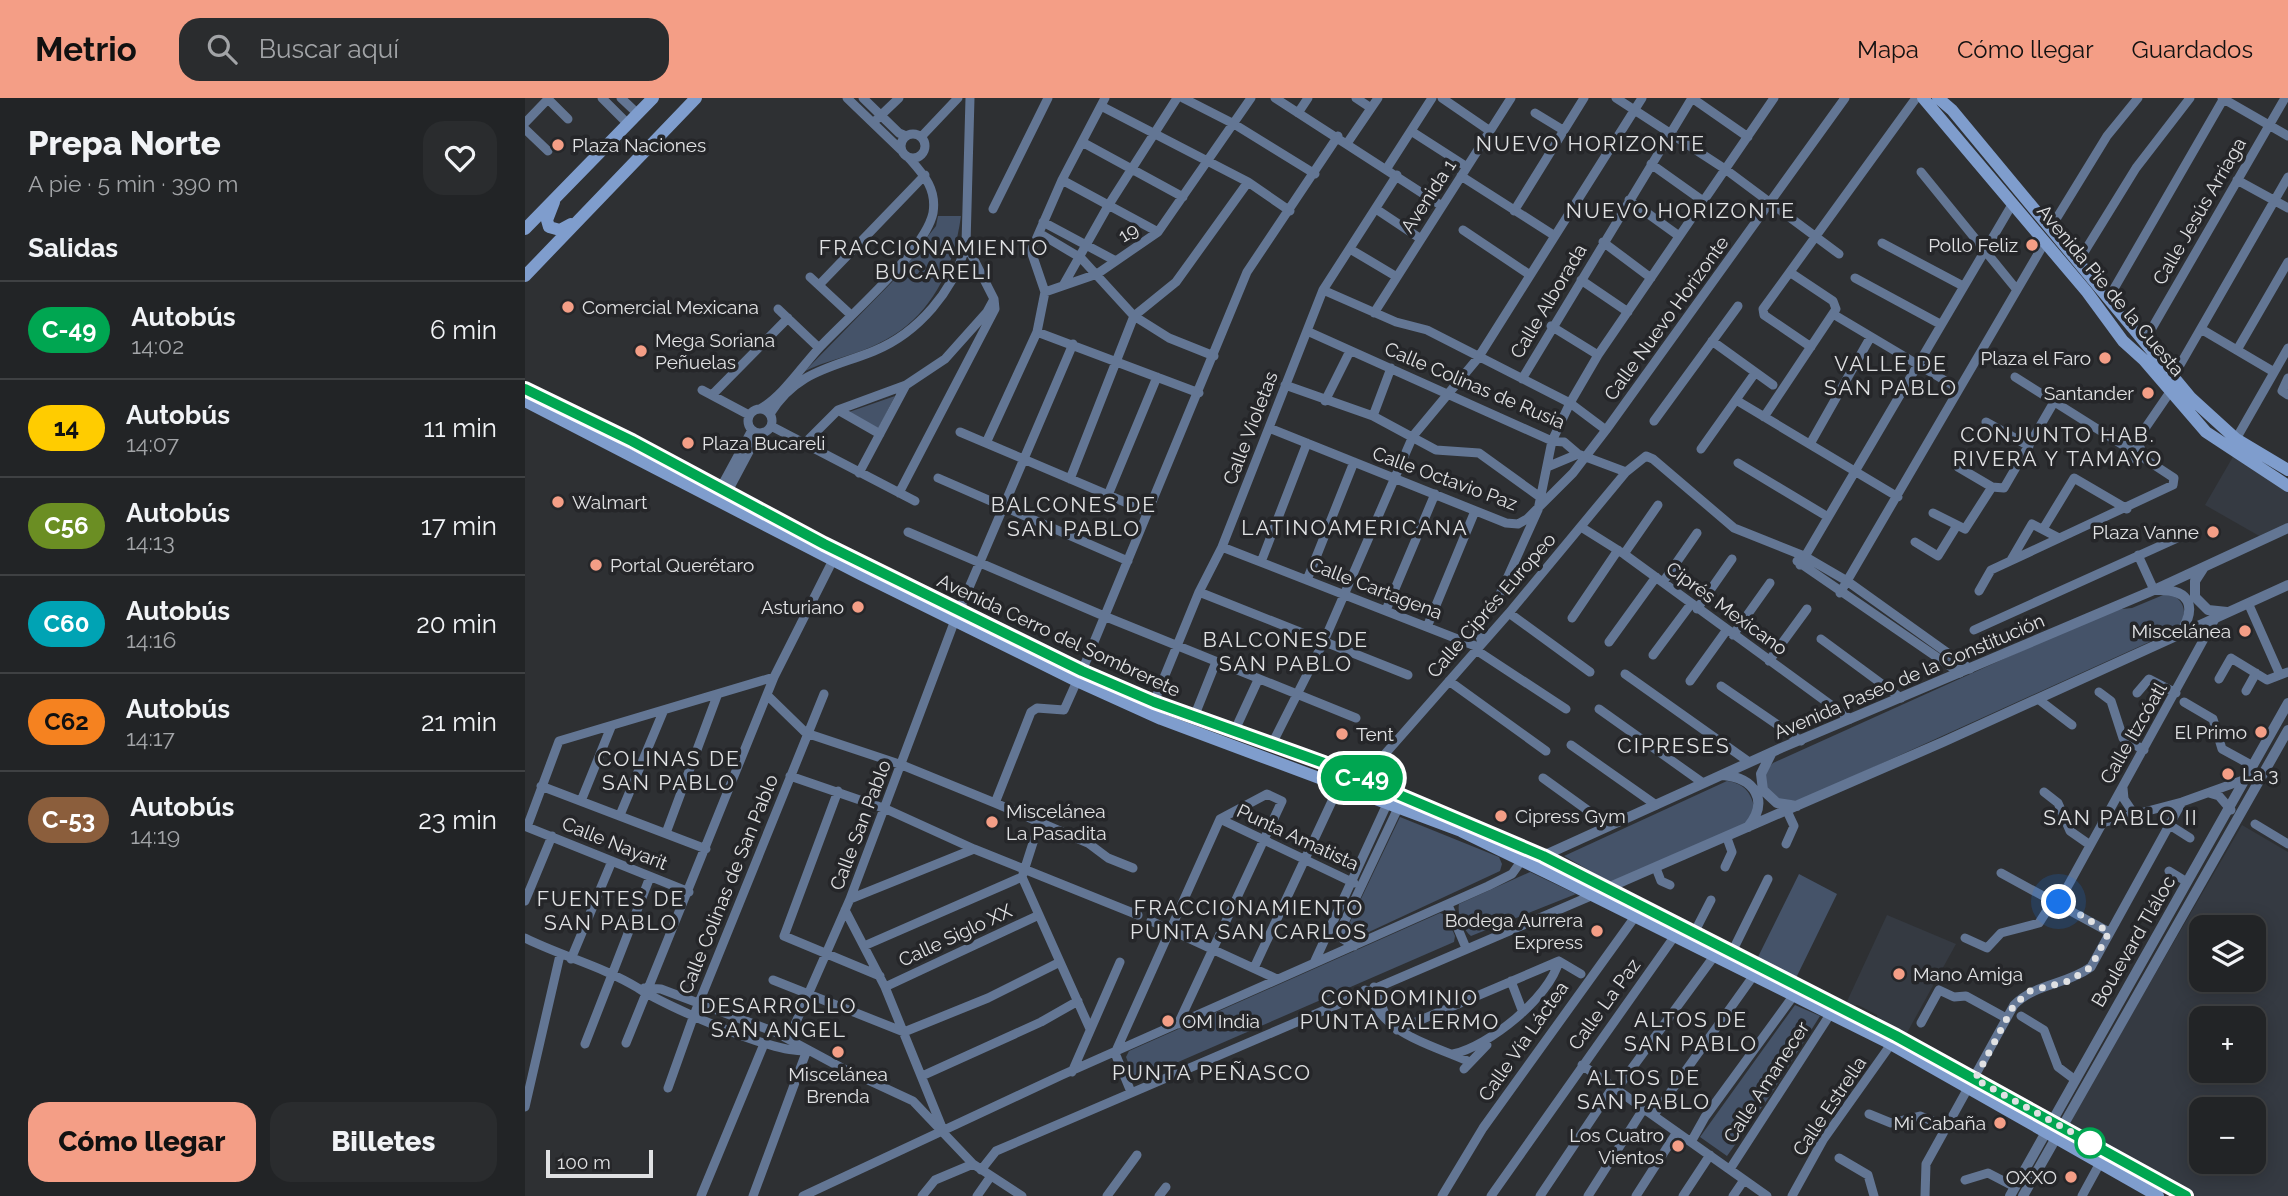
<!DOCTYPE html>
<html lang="es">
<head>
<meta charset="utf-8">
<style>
	:root { --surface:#222426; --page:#2a2c2e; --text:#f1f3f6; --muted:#a2a4a7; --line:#3f4143; --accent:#f49e86 }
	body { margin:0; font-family:Raleway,sans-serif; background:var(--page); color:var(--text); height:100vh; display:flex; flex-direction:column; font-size:26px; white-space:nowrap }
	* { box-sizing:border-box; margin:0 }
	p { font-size:23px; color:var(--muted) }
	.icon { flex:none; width:38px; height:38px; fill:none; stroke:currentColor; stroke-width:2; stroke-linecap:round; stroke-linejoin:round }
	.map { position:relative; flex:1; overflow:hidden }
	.sheet { display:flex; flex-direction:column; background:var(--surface); width:525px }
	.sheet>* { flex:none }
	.badge { padding:0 14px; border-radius:23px; font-size:24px; line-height:46px }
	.controls { position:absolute; left:1664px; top:817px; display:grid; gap:14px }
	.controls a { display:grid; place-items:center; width:77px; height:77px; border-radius:14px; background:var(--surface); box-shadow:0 4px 18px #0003,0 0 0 2px var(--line); font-size:35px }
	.scale { position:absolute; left:21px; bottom:18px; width:107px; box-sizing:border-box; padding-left:7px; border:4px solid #e0e1e3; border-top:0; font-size:19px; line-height:24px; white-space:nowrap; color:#e0e1e3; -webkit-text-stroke:5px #252629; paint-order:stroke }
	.you { position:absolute; width:35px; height:35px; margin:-18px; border:5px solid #fff; border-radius:50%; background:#1a73e8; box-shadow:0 0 0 10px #1a73e833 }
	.map>.badge { position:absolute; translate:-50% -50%; box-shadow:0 0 0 4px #fff }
	h2 { padding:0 28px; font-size:26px; line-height:63px }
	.round { display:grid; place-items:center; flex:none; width:74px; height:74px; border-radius:21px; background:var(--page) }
	.head { display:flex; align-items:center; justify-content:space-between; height:119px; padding:0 28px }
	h1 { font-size:33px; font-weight:800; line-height:52px }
	.primary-button { display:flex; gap:14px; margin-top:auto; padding:14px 28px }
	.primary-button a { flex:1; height:80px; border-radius:21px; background:var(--accent); color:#111; font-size:28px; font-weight:800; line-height:80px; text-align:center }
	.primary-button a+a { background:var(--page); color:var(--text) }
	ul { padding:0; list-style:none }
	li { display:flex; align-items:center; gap:21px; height:98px; padding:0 28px; border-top:2px solid var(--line) }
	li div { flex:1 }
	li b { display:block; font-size:26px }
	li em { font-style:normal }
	li .badge { min-width:77px; font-weight:700; text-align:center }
	header { display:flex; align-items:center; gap:42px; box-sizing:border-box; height:98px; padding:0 35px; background:var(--accent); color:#111 }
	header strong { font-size:33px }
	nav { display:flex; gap:38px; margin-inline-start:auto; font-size:24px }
	.search { width:490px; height:63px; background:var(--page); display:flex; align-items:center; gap:18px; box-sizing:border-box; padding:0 24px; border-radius:21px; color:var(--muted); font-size:26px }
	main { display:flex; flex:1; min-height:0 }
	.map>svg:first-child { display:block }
</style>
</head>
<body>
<header>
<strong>Metrio</strong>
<div class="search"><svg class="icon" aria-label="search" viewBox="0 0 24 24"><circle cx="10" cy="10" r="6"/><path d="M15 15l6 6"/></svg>Buscar aquí</div>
<nav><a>Mapa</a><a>Cómo llegar</a><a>Guardados</a></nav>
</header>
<main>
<section class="sheet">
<div class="head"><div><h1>Prepa Norte</h1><p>A pie · 5 min · 390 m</p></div><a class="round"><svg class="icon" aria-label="heart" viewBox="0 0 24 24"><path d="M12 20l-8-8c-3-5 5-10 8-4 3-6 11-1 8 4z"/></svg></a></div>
<h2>Salidas</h2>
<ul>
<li><span class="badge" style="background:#00a651;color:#fff">C-49</span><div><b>Autobús</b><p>14:02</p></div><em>6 min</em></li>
<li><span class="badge" style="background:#fc0;color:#111">14</span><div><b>Autobús</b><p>14:07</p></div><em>11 min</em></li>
<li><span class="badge" style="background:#6b8e23;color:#fff">C56</span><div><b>Autobús</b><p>14:13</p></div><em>17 min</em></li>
<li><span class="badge" style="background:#00a3b4;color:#fff">C60</span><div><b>Autobús</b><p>14:16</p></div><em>20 min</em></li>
<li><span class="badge" style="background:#f58220;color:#111">C62</span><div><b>Autobús</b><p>14:17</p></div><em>21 min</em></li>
<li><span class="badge" style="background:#8b5e3c;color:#fff">C-53</span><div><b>Autobús</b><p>14:19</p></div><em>23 min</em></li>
</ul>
<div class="primary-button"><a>Cómo llegar</a><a>Billetes</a></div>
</section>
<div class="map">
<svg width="1763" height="1098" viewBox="0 0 1763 1098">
	<rect width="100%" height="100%" fill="#2e3033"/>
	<path fill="#353a42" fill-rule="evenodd" d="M1709 357 1763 389V426L1736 439 1680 407Z
		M1717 727 1763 754V1098H1663L1541 1029ZM1676 830H1729V882H1676ZM1676 920H1729V973H1676ZM1676 1012H1729V1064H1676Z
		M1362 817 1431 846 1378 942 1353 929 1352 917 1337 909 1332 907 1318 912Z"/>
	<path fill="#455369" d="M413 118H436C428 176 403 225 346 249 324 258 301 263 280 273L367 184 411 128Z
		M370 298 353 331 324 314Z
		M1643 495C1661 502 1663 516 1653 531L1274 703 1256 702 1240 691V673L1248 665 1587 512 1607 510Z
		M1202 683C1220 686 1226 694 1230 712L1220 727 1086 785 1039 758Z
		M875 719 974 759 977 766 975 773 831 840 825 838 822 832 824 826Z
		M1005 774 1051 796 946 838C938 832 932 815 934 806Z
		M1274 776 1312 796 1271 880 1232 861Z
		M915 815 921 817 930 838 929 844 614 981 608 977 601 959 604 953Z
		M1270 907 1295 918 1244 999 1202 1058 1175 1039Z"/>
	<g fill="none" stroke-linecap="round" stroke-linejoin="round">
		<path stroke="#637694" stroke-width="9" d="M77 0 103 26
			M96 0 113 16
			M322 0 376 52
			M338 0 374 35 381 38
			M658 0 709 26 790 76
			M750 0 917 108
			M831 0 846 10
			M917 0 965 33
			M1091 0 1200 71 1314 156
			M1167 0 1223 39
			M1697 0 1763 38
			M23 1 43 21
			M576 8 723 84 765 113
			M773 15 783 0
			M1010 15 1038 32
			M352 21 374 0
			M0 25 24 0
			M0 31 23 53
			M886 33 942 69
			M376 48a12 12 0 1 1 24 0a12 12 0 1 1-24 0Z
			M396 39 433 0
			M557 44 658 99
			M823 44 853 0
			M1126 66 1178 103
			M862 70 907 0
			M1396 74 1492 192
			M936 78 1030 138
			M537 82 633 134
			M1712 82 1763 110
			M1104 102 1154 138
			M468 111 523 0
			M851 111 896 141
			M989 113 1059 0
			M518 124 589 162
			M1525 131 1582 38 1613 0
			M938 132 1005 177
			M514 135 556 160 609 218 644 240 689 258
			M1078 144 1126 180
			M1357 145 1438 188
			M825 151 872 179
			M1553 164 1611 70 1665 0
			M285 179 326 217
			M1330 180 1415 226
			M1056 182 1103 214
			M539 186 583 108 652 0
			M294 187 400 77
			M798 192 871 224 902 232 1045 305 1081 332
			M520 194 572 176 633 134 726 0
			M1583 201 1699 0
			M253 211 294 250
			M849 215 986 0
			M1308 216 1434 291
			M1026 228 1073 257
			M1676 231 1749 274
			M782 233 1027 343 1039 344 1053 356 1101 374
			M512 234 674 295
			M1187 243 1248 287
			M1619 244 1760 0
			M1286 249 1239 217 1238 211 1391 0
			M1712 252 1763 164
			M1490 279 1601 349
			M1648 279 1763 79
			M1763 280 1757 293 1763 297
			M997 281 1167 0
			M760 287 848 318 911 352 954 355 1015 399
			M177 292 224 317
			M187 297 263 220
			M1211 302 1373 399
			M800 303 825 253
			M223 323a12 12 0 1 1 24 0a12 12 0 1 1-24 0Z
			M235 311C258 298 277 268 295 249 323 219 400 153 408 115 412 90 398 76 383 59
			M313 312 355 336
			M245 316C271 273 307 270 349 253 393 235 430 192 441 146L445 0
			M848 318 866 270
			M1239 319 1311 211 1308 203 1266 175
			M1129 323 1213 208
			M1461 324 1504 348
			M246 328 390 403
			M744 330 981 425 993 426 1002 421 1048 375 1081 332 1320 0
			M435 334 623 414
			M1711 341 1763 250
			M461 345 512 234 520 194 506 153 537 82 580 0
			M1610 345 1645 294
			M1600 353a8 8 0 1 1 16 0a8 8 0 1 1-16 0Z
			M279 346 313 312 381 287 420 261 462 214 468 203
			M1285 346 1345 240
			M1176 351 1230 275
			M1213 365 1303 419
			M1022 369 1053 356
			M1433 369 1467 389 1479 390 1529 304
			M334 375 381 287
			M413 380 603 463
			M545 381 609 218 651 184 723 84
			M195 391 227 332
			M202 395 234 335
			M374 395 470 211 469 201 441 146
			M583 397 632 279
			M1408 415 1440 431 1467 389
			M1056 429 1099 456 1325 621
			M1518 431 1549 380 1602 411
			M383 434 579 518 831 620
			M1390 444 1413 458 1431 429
			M697 449 953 549
			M1099 456 1133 407
			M1613 457 1629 492
			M1486 462 1507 426 1534 440
			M1272 463 1435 575
			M736 464 782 345
			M1275 467 1488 105
			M782 482 829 364
			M1138 484 1172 435
			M1454 493 1466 472 1648 387 1649 380 1614 357
			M674 494 883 577
			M1315 495 1520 144
			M1724 507 1755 577
			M1172 511 1207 461
			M861 512 910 396
			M434 513 548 246
			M984 515 1065 574
			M1047 520 1093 452
			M902 529 950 413
			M1449 532 1657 438
			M1208 537 1245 485
			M1296 541 1376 600
			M1084 544 1131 479
			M957 545 953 532 975 496 1013 412 1027 343 1045 305 1073 257 1249 0
			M951 552 1041 611
			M1128 557 1166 506
			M1244 563 1282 511
			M557 573 722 174 813 38
			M1100 576 1224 664
			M1694 581 1706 560 1742 582 1763 574
			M924 583 1021 653
			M1165 583 1201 533
			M1196 588 1276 643
			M1721 593 1731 575
			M1574 594 1586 603 1598 640 1619 652
			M1612 595 1624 581 1651 595
			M242 597 281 635 377 667 470 705 563 745 583 760 608 770
			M1513 601 1547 627
			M629 604 674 494 697 449 798 192 872 77
			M1659 604 1688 621 1697 651 1728 668
			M1074 611 1178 685
			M669 619 691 564
			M709 634 733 582
			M747 646 799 543 888 338 953 260 1117 0
			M1046 647 1131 707
			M265 678 361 711 449 751 613 817
			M1018 680 1083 727
			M838 681 984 515 1101 374 1121 358 1128 361 1209 430 1279 458 1322 483 1445 571
			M16 688 181 751
			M1598 690 1599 701 1609 716
			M313 693 259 838 355 878
			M1519 694 1533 705 1545 733 1565 747
			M1684 695 1694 698 1706 712
			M56 703 86 629
			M470 705 506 614 512 610 539 612 552 583
			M95 717 138 614
			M695 721 829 785
			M1577 725 1657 704 1721 681
			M514 726 497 779 565 931
			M1643 726 1665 740
			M1730 726 1763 746
			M141 735 192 598
			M1261 746 1269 728 1262 713
			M1200 769 1207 754 1202 740
			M1131 770 1136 783 1145 787
			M1644 773 1662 784
			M1476 775 1584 834
			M164 794 2 729 34 643 249 579
			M325 801 449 751
			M0 803 27 738
			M1534 804 1691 519
			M923 807 941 850
			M320 812 360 889 416 1027
			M626 823 752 881
			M1169 835 1186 802
			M0 840C36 858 79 869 113 890 138 907 255 959 282 952L228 1098
			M1440 840 1462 850 1476 835 1514 825 1528 803
			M339 848 497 779
			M829 848 818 841 816 831 874 708
			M1207 854 1243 781
			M46 861 87 763
			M789 865 863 704
			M729 870 815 686
			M248 882 379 934 463 900 535 864
			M986 883 997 912
			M360 889 514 817
			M849 889 862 921
			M119 890 136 891 250 934 317 970 388 1003 448 1066 497 1098
			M840 892C864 940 901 944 945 964
			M1496 918 1519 932 1533 969 1549 981
			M1396 925 1414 892 1429 899 1441 898 1481 920
			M653 926 757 703 742 696 695 721
			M872 932 1034 863 1056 876
			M264 940 325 801 430 522
			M101 945 249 579 308 462
			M60 946 125 779
			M928 956C964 948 1024 900 1034 863
			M1057 967 1242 1098
			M939 971 962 947
			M547 974 595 864
			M397 978 516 924 553 903
			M143 990 169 917 299 596
			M1091 992 1190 857
			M606 994 590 955 695 721
			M0 1009 35 857
			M1344 1016 1366 1025 1395 1018 1422 1029
			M1129 1017 1229 877
			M1166 1044 1180 1019 1269 897
			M1314 1060 1343 1077 1349 1098
			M1205 1071 1306 915
			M456 1072 471 1053 1068 797
			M1440 1082 1463 1075 1490 1089
			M176 1098 239 946
			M278 1098 537 977 963 788 987 776 997 762
			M397 1098 410 1082 448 1066
			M452 1098 466 1078
			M582 1098 612 1057
			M634 1098 641 1089
			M917 1098 958 1030 1112 816
			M966 1098 1149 839
			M1015 1098 1088 989
			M1063 1098 1119 1010
			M1111 1098 1152 1034
			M1158 1098 1185 1057
			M1208 1098 1219 1082
			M1267 1098 1298 1042 1369 942
			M1400 1098 1401 1066 1489 907C1511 885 1541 887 1566 869L1657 704
			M1557 1098 1575 1065"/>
		<path stroke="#637694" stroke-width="10" d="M1679 469 1670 483V499L1683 512 1702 514
			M1632 492C1666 491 1672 509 1655 536
			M1247 654 1236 676 1238 692 1252 705 1272 708
			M1198 677C1229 680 1245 702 1223 729
			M1018 758 1256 650 1629 492 1763 430
			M1080 791 1418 644 1763 487
			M1485 1098 1763 605
			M1498 1098 1763 632"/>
		<path stroke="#7f9dcd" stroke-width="12" d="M1398 0 1562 194 1598 243 1619 262 1681 334 1763 388
			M1413 0 1427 12 1666 300 1711 341 1763 372
			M29 104 22 122 24 129 35 132 46 126
			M0 131 128 0
			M0 178 171 0
			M0 291 107 343 299 446 557 573 629 604 788 661 1018 758 1371 938 1661 1098
			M0 303 335 476 552 583 636 621 936 733 1031 779 1364 945 1633 1098"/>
	</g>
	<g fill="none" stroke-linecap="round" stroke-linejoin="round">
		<g stroke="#fff" stroke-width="16">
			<path id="line" d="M0 291 107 343 299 446 557 573 629 604 799 665 1018 758 1371 938 1661 1098"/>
		</g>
		<use href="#line" stroke="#00a651" stroke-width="10"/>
		<path stroke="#e0e1e3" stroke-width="7" stroke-dasharray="0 12.6" d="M1534 804 1584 834 1566 869 1544 883 1505 893 1489 907 1450 981 1570 1047 1565 1045"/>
	</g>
	<g fill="#f49e86" stroke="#252629" stroke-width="2.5">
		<circle cx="33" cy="47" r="7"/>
		<circle cx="1507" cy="147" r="7"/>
		<circle cx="43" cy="209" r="7"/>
		<circle cx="116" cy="253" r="7"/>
		<circle cx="1580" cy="260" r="7"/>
		<circle cx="1623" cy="295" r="7"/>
		<circle cx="163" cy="345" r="7"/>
		<circle cx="33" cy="404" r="7"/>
		<circle cx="1688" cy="434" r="7"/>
		<circle cx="71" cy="467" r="7"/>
		<circle cx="333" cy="509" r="7"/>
		<circle cx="1720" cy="533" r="7"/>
		<circle cx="1736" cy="634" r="7"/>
		<circle cx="817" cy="636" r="7"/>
		<circle cx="1703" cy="676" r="7"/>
		<circle cx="976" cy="718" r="7"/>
		<circle cx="467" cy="724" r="7"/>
		<circle cx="1072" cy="833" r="7"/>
		<circle cx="1374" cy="876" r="7"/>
		<circle cx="643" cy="923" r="7"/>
		<circle cx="313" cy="954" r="7"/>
		<circle cx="1475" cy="1025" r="7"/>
		<circle cx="1153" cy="1048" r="7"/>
		<circle cx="1546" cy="1079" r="7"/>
	</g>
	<circle fill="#fff" stroke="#00a651" stroke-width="3.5" cx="1565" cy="1045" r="14"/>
	<g text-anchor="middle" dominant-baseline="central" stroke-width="7" stroke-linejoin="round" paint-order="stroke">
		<g font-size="19" fill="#e0e1e3" stroke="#252629" text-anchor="start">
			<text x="47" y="47">Plaza Naciones</text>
			<text x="1493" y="147" text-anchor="end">Pollo Feliz</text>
			<text x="57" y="209">Comercial Mexicana</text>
			<text x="130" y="242">Mega Soriana<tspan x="130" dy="22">Peñuelas</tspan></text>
			<text x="1566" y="260" text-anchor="end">Plaza el Faro</text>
			<text x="1609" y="295" text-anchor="end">Santander</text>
			<text x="177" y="345">Plaza Bucareli</text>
			<text x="47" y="404">Walmart</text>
			<text x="1674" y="434" text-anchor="end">Plaza Vanne</text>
			<text x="85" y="467">Portal Querétaro</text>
			<text x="319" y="509" text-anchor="end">Asturiano</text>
			<text x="1706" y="533" text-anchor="end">Miscelánea</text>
			<text x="1722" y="634" text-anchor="end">El Primo</text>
			<text x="831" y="636">Tent</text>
			<text x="1717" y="676">La 3</text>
			<text x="481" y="713">Miscelánea<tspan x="481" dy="22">La Pasadita</tspan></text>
			<text x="990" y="718">Cipress Gym</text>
			<text x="1058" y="822" text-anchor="end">Bodega Aurrera<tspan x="1058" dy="22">Express</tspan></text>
			<text x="1388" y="876">Mano Amiga</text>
			<text x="657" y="923">OM India</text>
			<text x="313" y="976" text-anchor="middle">Miscelánea<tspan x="313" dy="22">Brenda</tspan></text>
			<text x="1461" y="1025" text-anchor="end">Mi Cabaña</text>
			<text x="1139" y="1037" text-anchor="end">Los Cuatro<tspan x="1139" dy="22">Vientos</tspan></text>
			<text x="1532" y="1079" text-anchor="end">OXXO</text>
		</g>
		<g font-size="19" fill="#e0e1e3" stroke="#252629">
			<text transform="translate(903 98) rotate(-57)">Avenida 1</text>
			<text transform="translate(1674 113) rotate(-60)">Calle Jesús Arriaga</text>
			<text transform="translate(603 134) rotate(-32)">19</text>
			<text transform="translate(1586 192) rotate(50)">Avenida Pie de la Cuesta</text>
			<text transform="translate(1023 203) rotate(-59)">Calle Alborada</text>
			<text transform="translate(1141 220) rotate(-54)">Calle Nuevo Horizonte</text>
			<text transform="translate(950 287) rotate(23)">Calle Colinas de Rusia</text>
			<text transform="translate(725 330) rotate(-69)">Calle Violetas</text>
			<text transform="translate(920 380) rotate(20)">Calle Octavio Paz</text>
			<text transform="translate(851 490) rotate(21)">Calle Cartagena</text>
			<text transform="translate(966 507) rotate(-49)">Calle Ciprés Europeo</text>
			<text transform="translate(1202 510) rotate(36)">Ciprés Mexicano</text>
			<text transform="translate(534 537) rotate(25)">Avenida Cerro del Sombrerete</text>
			<text transform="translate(1384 578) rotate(-23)">Avenida Paseo de la Constitución</text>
			<text transform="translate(1608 635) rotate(-60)">Calle Itzcóatl</text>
			<text transform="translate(335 727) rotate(-69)">Calle San Pablo</text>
			<text transform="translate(773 739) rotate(25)">Punta Amatista</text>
			<text transform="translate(90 745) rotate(22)">Calle Nayarit</text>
			<text transform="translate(203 786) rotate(-68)">Calle Colinas de San Pablo</text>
			<text transform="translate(430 837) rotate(-25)">Calle Siglo XX</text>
			<text transform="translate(1608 843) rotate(-60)">Boulevard Tláloc</text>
			<text transform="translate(1079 906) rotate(-54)">Calle La Paz</text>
			<text transform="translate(998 943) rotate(-55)">Calle Vía Láctea</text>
			<text transform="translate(1241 984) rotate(-57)">Calle Amanecer</text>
			<text transform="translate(1304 1008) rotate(-56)">Calle Estrella</text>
		</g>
		<g font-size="21" letter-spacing="2" fill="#e0e1e3" stroke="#252629">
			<text x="1066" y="45">NUEVO HORIZONTE</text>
			<text x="1156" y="112">NUEVO HORIZONTE</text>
			<text x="409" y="149">FRACCIONAMIENTO<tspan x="409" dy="24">BUCARELI</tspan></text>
			<text x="1366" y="265">VALLE DE<tspan x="1366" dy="24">SAN PABLO</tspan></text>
			<text x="1533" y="336">CONJUNTO HAB.<tspan x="1533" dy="24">RIVERA Y TAMAYO</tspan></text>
			<text x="549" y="406">BALCONES DE<tspan x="549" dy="24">SAN PABLO</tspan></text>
			<text x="830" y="429">LATINOAMERICANA</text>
			<text x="761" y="541">BALCONES DE<tspan x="761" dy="24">SAN PABLO</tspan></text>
			<text x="1149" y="647">CIPRESES</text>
			<text x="144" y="660">COLINAS DE<tspan x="144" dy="24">SAN PABLO</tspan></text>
			<text x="1596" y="719">SAN PABLO II</text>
			<text x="86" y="800">FUENTES DE<tspan x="86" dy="24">SAN PABLO</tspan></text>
			<text x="724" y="809">FRACCIONAMIENTO<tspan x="724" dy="24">PUNTA SAN CARLOS</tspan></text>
			<text x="875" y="899">CONDOMINIO<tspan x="875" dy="24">PUNTA PALERMO</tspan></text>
			<text x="254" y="907">DESARROLLO<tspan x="254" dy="24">SAN ANGEL</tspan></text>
			<text x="1166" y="921">ALTOS DE<tspan x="1166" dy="24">SAN PABLO</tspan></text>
			<text x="687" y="974">PUNTA PEÑASCO</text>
			<text x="1119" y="979">ALTOS DE<tspan x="1119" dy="24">SAN PABLO</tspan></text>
		</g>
	</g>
</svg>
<div class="controls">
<a><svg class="icon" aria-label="layers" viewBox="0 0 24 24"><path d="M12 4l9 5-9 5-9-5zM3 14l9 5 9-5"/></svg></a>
<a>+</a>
<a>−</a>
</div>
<div class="scale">100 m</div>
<div class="you" style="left:1534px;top:804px"></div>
<b class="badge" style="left:837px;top:680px;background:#00a651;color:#fff">C-49</b>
</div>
</main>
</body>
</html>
